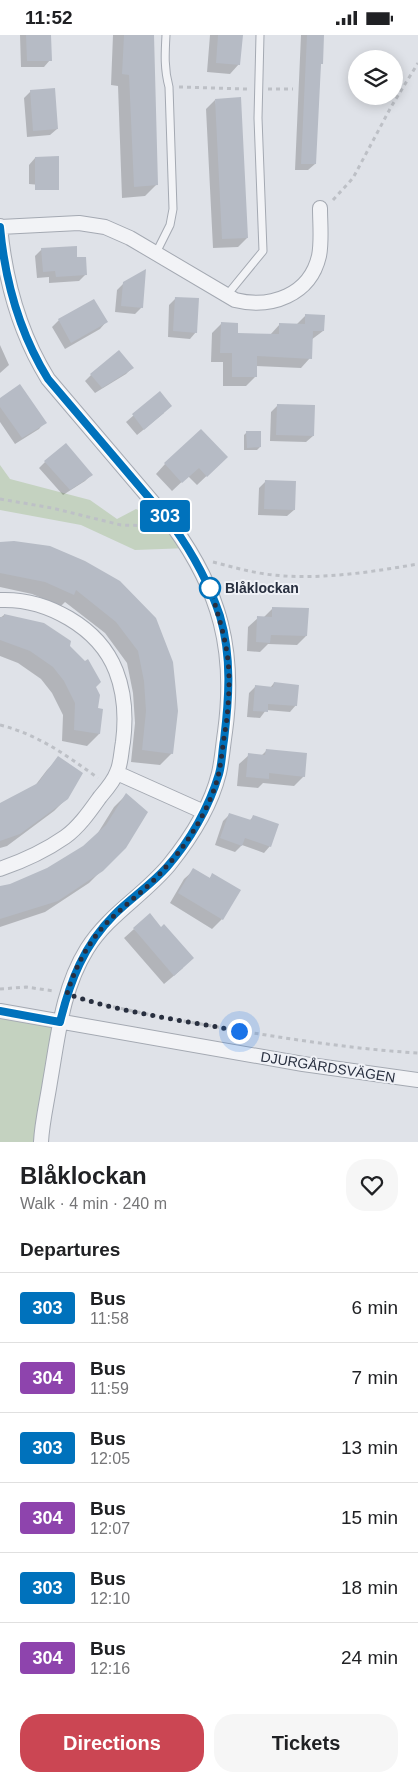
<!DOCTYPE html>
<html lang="en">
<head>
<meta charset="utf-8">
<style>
	:root { --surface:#fff; --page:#f6f6f6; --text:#202124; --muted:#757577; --line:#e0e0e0; --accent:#cb4653 }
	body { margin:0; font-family:Helvetica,sans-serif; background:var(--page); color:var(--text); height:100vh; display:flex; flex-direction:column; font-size:19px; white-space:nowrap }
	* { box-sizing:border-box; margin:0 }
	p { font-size:16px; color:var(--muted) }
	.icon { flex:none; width:28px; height:28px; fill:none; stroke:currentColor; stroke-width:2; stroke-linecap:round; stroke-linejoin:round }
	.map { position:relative; height:1107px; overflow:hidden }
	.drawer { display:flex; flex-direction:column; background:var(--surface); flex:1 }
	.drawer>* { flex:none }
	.badge { padding:0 10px; border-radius:4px; font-size:18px; line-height:32px }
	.buttons { position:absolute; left:348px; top:15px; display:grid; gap:10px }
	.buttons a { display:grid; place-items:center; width:55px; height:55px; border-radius:50%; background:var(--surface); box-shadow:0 2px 12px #0003; font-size:25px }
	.you { position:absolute; width:25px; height:25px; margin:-12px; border:4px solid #fff; border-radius:50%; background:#1a73e8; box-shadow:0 0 0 8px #1a73e833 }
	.map>.badge { position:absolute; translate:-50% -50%; box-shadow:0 0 0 2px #fff }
	h2 { padding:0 20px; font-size:19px; line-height:45px }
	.round { display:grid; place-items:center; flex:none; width:52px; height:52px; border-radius:20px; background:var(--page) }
	.overview { display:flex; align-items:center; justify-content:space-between; height:85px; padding:0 20px }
	h1 { font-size:24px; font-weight:700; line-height:38px }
	.button { display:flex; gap:10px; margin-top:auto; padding:10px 20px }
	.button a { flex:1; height:58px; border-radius:20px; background:var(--accent); color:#fff; font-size:20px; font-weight:700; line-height:58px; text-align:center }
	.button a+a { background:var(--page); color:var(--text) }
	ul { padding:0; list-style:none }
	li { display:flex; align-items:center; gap:15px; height:70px; padding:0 20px; border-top:1px solid var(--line) }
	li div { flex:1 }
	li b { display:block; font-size:19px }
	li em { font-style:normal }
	li .badge { min-width:55px; font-weight:700; text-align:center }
	.status { display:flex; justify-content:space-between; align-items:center; height:35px; padding:0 25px; background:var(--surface); direction:ltr }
	.status svg { height:14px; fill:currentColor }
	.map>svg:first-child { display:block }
</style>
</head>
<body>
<div class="status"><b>11:52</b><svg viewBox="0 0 49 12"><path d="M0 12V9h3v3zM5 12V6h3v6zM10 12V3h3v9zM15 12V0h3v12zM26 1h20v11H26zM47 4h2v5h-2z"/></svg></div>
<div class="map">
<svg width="418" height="1107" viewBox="0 0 418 1107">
	<rect width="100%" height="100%" fill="#dfe2e8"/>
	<path fill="#c4d2c0" d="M0 430 10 444 90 465 117 484 136 474 171 490 189 513 135 515 81 490 0 475Z
		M0 970 60 988 46 1107H0Z"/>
	<path fill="#0003" d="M20 0H50V25L44 32H21Z
		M113 0H153L157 149 145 161 122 163 118 51 111 50Z
		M210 0H242L239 29 230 39 207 37Z
		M301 0H322L315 129 308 135H295Z
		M31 56 57 94 50 100 27 102 24 63Z
		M215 65 247 203 238 212 213 213 206 74Z
		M35 123 51 151 29 149V130Z
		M42 214 76 224 86 239 79 246 49 248V242L37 243 35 221Z
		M124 248 142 272 135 279 115 277 117 255Z
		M176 263 196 297 190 304 168 302 169 270Z
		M306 280 323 296 311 305 310 323 301 333 256 331 255 342 246 351H223V327H211L212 298 221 289 236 299 270 300 280 289 296 290Z
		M59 285 106 287 100 294 65 314 52 292Z
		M0 310 9 330 0 338Z
		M132 333 126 339 95 358 85 346 91 340Z
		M159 358 164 378 137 400 126 387Z
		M0 365 45 387 39 394 15 409 0 387Z
		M278 370 313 401 306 407 270 406 271 377Z
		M247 397 260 412 257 415H244V400Z
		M45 427 91 440 85 446 63 460 39 433Z
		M165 429 216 432 197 450 188 441 172 456 156 439Z
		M266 446 294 475 287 481 258 480 259 453Z
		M0 508 120 547 172 718 160 730 131 727 135 688 133 658 127 628 105 598 65 567 61 571 32 559 0 552Z
		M273 573 306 601 297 610 268 609 260 617 247 616 248 592 258 583H263Z
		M4 580 68 611 94 653 97 674 102 675 99 699 87 711 62 706 63 680 52 658 41 644 18 628 0 621V583Z
		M274 648 296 670 290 677 266 675 260 683 247 682 249 658 255 652 270 653Z
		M267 715 304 741 294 751 263 748 258 753 237 751 239 729 249 720 261 721Z
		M59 723 67 763 54 776 7 811 0 813V769L34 752 47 735Z
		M126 760 125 812 89 848 45 877 0 892V853L10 851 48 835 84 812 96 801 114 772Z
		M230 779 249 786 254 781 270 811 264 818 242 810 235 817 215 810 223 786Z
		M194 835 209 844 212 840 239 856 222 884 212 894 170 868 184 844Z
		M134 894 183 933 164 949 124 903Z"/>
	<path fill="#b6bbc5" d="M26 0H51L52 26H27Z
		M124 0H154L158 150 134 152 129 40 122 39Z
		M218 0H243L240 30 216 28Z
		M307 0H324L323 29H321L316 129H301Z
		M55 53 58 94 33 96 30 55Z
		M241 62 248 203 222 204 215 64Z
		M59 121V155H35V122Z
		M77 211V222H86L87 240 56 242 55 236 43 237 41 213Z
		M146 234 143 273 121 271 123 247Z
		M175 262 199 263 197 298 173 296Z
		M94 264 108 287 71 308 58 284Z
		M305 279 325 280 324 296H313L312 324 257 321V342H232V318H220L221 287 238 288V298L279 299V288L305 289Z
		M119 315 134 333 102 353 90 339Z
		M20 349 47 388 22 403 0 372V363Z
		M160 356 172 371 144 395 132 379Z
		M277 369 315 370 314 401 276 400Z
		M201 394 228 422 207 442 199 433 182 448 164 428Z
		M246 396H261V412L247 413Z
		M66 408 93 440 70 455 44 426Z
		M265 445 296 446 295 475 264 474Z
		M14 506 50 511 85 526 120 546 156 583 173 627 178 676 173 719 142 715 146 676 144 646 138 616 116 587 76 555 74 560 45 547 0 538V507Z
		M272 572 309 573 307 601 271 600 270 608 256 607 257 581 272 582Z
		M4 579 44 588 71 606 70 611 85 626 88 624 101 647 96 652 100 660 98 673 103 674 100 699 74 695 75 668 64 646 53 632 30 616 0 605V582H4Z
		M274 647 299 650 297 671 268 669V677L253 676 255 650 273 652Z
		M266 714 307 718 305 742 269 738V744L246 742 248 718 265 720Z
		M58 721 83 738 68 764 20 799 0 806V768L38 748Z
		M126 758 148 777 126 813 103 836 58 866 0 884V851L10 849 47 833 83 811 106 790Z
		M229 778 251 785 253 780 279 789 271 812 245 803 242 811 220 803Z
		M193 833 210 843 212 838 241 855 223 885 178 858Z
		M150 878 161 892 164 889 194 923 174 941 133 893Z"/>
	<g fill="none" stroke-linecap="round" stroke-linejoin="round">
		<g stroke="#a4a9b2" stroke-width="9">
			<path id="service" d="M156 218 170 190 173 174 169 52C164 34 165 18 166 0
				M227 260 263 216 258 83 260 0"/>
		</g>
		<g stroke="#a4a9b2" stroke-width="16">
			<path id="minor" d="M0 191C5 246 19 297 48 344L173 491C220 556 236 616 225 697 223 710 222 725 219 738 211 771 190 804 169 830 143 861 108 880 87 914 62 954 58 1002 50 1047 47 1067 42 1087 41 1107
				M0 192 79 188 105 192 130 203 235 265C271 274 310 260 319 221 322 206 320 189 320 173
				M0 565C46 563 99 592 116 636 125 659 126 683 123 707 121 717 121 729 117 737 114 746 106 755 100 762 90 776 79 792 65 802 45 816 23 826 0 834
				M117 738 204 777
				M0 976 303 1029 418 1045"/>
		</g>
		<path stroke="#bdc0c6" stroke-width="3" stroke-dasharray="4 4" stroke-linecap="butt" d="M179 52 247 54
			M268 54H293
			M333 165 353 143 391 72 418 28
			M0 464 52 473 121 490 154 491
			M213 527C233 532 253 538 273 540 321 545 371 537 418 529
			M0 690C39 700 66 720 98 743
			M0 954 26 952 54 956
			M82 964C128 976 176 985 224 993 288 1004 353 1014 418 1018"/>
		<use href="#service" stroke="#f2f3f6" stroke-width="7"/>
		<use href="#minor" stroke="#f2f3f6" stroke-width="14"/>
	</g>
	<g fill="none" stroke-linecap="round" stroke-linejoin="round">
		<g stroke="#fff" stroke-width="11">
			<path id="line" d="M0 192C5 246 19 297 48 344L173 491C193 519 209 548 220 581 232 622 229 664 224 705 222 716 222 729 219 739 209 772 190 806 167 832 151 850 131 863 114 880 84 910 70 946 60 987L0 976"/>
		</g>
		<use href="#line" stroke="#0072bc" stroke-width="8"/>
		<path stroke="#282f3f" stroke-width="5" stroke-dasharray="0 9" d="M210 553C216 573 222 591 226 612 231 638 229 665 226 691 223 706 222 722 219 737 213 768 188 809 166 832 151 850 133 863 116 879 92 900 76 929 67 959 122 978 182 985 239 996"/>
	</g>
	<circle fill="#fff" stroke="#0072bc" stroke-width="2.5" cx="210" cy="553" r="10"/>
	<g text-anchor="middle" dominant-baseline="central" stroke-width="4" stroke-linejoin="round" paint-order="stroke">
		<g font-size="14" font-weight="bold" fill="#282f3f" stroke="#eff1f6" text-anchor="start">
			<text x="225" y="553">Blåklockan</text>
		</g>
		<g font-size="14" fill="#282f3f" stroke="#eff1f6">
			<text transform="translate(328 1032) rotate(9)">DJURGÅRDSVÄGEN</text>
		</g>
	</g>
</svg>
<div class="buttons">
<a><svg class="icon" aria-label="layers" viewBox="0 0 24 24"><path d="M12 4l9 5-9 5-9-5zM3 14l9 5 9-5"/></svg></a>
</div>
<div class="you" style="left:239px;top:996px"></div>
<b class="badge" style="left:165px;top:481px;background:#0072bc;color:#fff">303</b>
</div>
<section class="drawer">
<div class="overview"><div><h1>Blåklockan</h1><p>Walk · 4 min · 240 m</p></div><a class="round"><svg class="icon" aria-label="heart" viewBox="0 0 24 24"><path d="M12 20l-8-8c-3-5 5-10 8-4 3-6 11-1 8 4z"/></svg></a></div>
<h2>Departures</h2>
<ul>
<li><span class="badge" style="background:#0072bc;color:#fff">303</span><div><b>Bus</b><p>11:58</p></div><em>6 min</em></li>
<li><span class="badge" style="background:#8e44ad;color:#fff">304</span><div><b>Bus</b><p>11:59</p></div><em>7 min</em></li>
<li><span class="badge" style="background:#0072bc;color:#fff">303</span><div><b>Bus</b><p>12:05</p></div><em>13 min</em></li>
<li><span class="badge" style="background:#8e44ad;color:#fff">304</span><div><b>Bus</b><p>12:07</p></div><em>15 min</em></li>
<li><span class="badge" style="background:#0072bc;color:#fff">303</span><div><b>Bus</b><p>12:10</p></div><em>18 min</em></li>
<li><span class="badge" style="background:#8e44ad;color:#fff">304</span><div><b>Bus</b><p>12:16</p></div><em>24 min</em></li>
</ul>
<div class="button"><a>Directions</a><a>Tickets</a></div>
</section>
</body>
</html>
